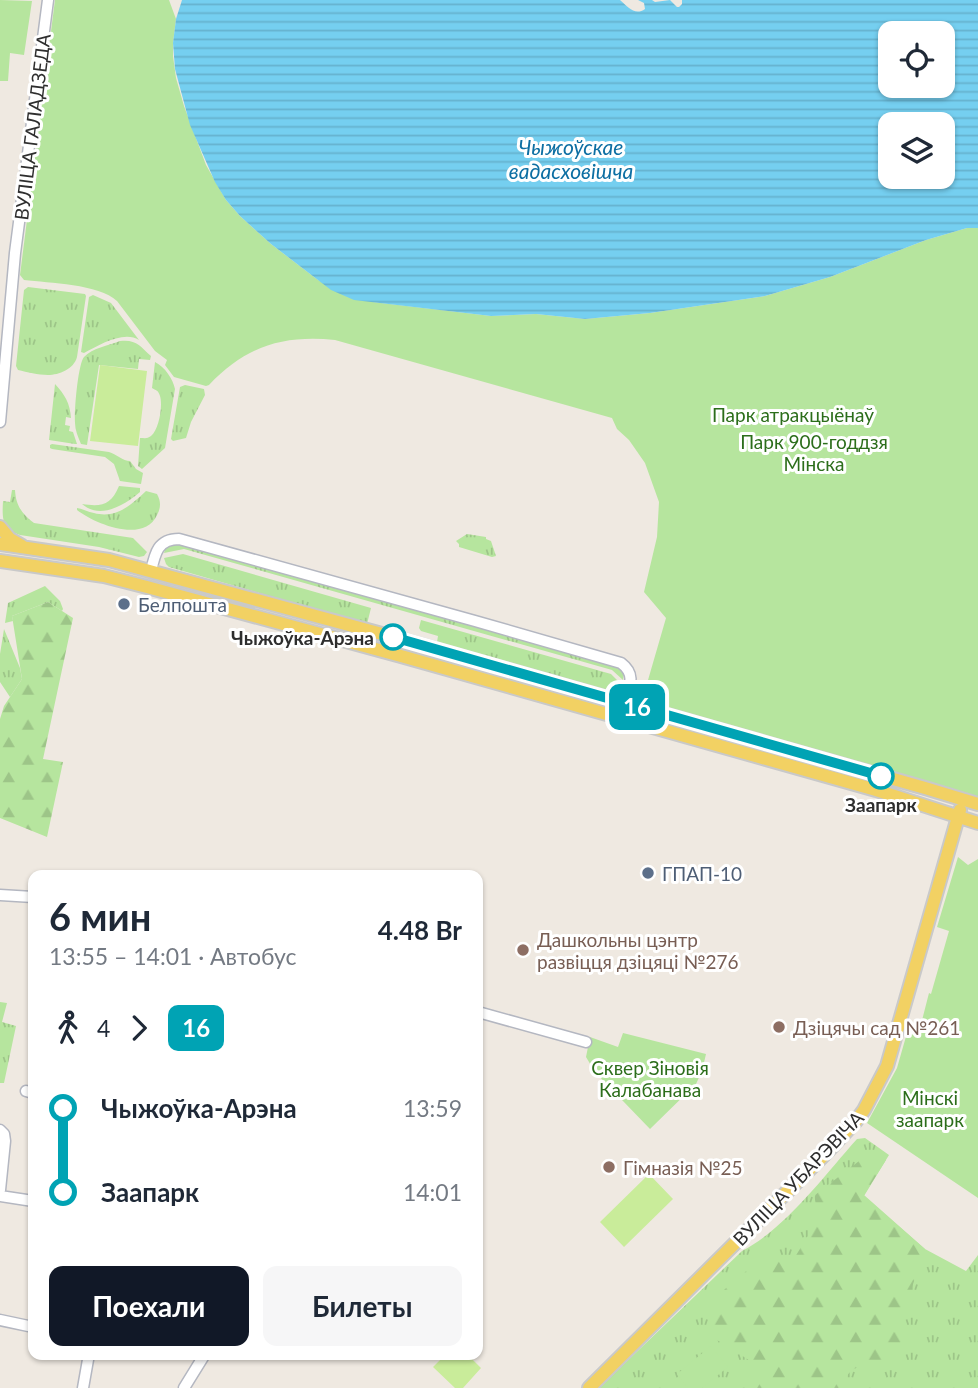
<!DOCTYPE html>
<html lang="ru">
<head>
<meta charset="utf-8">
<style>
	:root { --surface:#fff; --page:#f6f6f7; --text:#1f2937; --muted:#747a83; --accent:#111827 }
	body { margin:0; font-family:Lato,sans-serif; background:var(--page); color:var(--text); height:100vh; display:flex; flex-direction:column; font-size:26px; white-space:nowrap }
	* { box-sizing:border-box; margin:0 }
	p { font-size:23px; color:var(--muted) }
	.icon { flex:none; width:38px; height:38px; fill:none; stroke:currentColor; stroke-width:2; stroke-linecap:round; stroke-linejoin:round }
	.map { position:relative; flex:1; overflow:hidden }
	.panel { position:absolute; left:28px; top:870px; width:455px; height:490px; display:flex; flex-direction:column; background:var(--surface); border-radius:14px; box-shadow:0 2px 5px #0004 }
	.panel>* { flex:none }
	.badge { padding:0 14px; border-radius:10px; font-size:24px; line-height:46px }
	.controls { position:absolute; left:878px; top:21px; display:grid; gap:14px }
	.controls a { display:grid; place-items:center; width:77px; height:77px; border-radius:14px; background:var(--surface); box-shadow:0 2px 5px #0004; font-size:35px }
	.map>.badge { position:absolute; translate:-50% -50%; box-shadow:0 0 0 4px #fff }
	.legs { display:flex; align-items:center; gap:10px; height:77px; padding:0 21px; font-size:23px }
	.legs p { margin-inline-start:auto }
	.summary { display:flex; align-items:center; justify-content:space-between; height:119px; padding:0 21px }
	h1 { font-size:38px; font-weight:700; line-height:52px }
	.cta { display:flex; gap:14px; margin-top:auto; padding:14px 21px }
	.cta a { flex:1; height:80px; border-radius:14px; background:var(--accent); color:#fff; font-size:28px; font-weight:700; line-height:80px; text-align:center }
	.cta a+a { background:var(--page); color:var(--text) }
	ul { padding:0 21px; list-style:none }
	li { display:flex; align-items:center; gap:24px; height:84px; font-size:26px }
	li i { display:grid; place-items:center; width:10px; height:100%; margin:0 9px; background:currentColor }
	li i::after { content:''; width:18px; height:18px; margin:-9px; border:5px solid; border-radius:50%; background:var(--surface) }
	li p { margin-inline-start:auto }
	li:first-child i { background:linear-gradient(#0000 50%,currentColor 0) }
	li:last-child i { background:linear-gradient(currentColor 50%,#0000 0) }
	.map>svg:first-child { display:block }
</style>
</head>
<body>
<div class="map">
<svg width="978" height="1388" viewBox="0 0 978 1388">
	<defs>
		<pattern id="grass-tufts" width="24" height="20" patternUnits="userSpaceOnUse" patternTransform="scale(1.75)"><rect width="24" height="20" fill="#b6e59e"/><path d="M3 7l-1-3M5 7V3M7 7l1-3M15 17l-1-3M17 17v-4M19 17l1-3" fill="none" stroke="#9dc588"/></pattern>
		<pattern id="forest-firs" width="22" height="20" patternUnits="userSpaceOnUse" patternTransform="scale(1.75)"><rect width="22" height="20" fill="#b6e59e"/><path d="M5 1l3.5 6h-7zM16 11l3.5 6h-7z" fill="#9dc588"/></pattern>
		<pattern id="water-rules" width="6" height="5" patternUnits="userSpaceOnUse" patternTransform="scale(1.75)"><rect width="6" height="5" fill="#75cff0"/><path d="M0 2.5h6" fill="none" stroke="#66b2ce"/></pattern>
	</defs>
	<rect width="100%" height="100%" fill="#efe9e1"/>
	<path fill="url(#grass-tufts)" d="M28 287 85 294 86 296 77 357C74 369 59 375 48 375 38 375 27 372 18 370L16 366 24 290Z
		M93 295 111 303 139 340C124 330 99 345 84 353L81 352 89 297Z
		M120 341C136 339 140 346 151 356L150 360 139 359 138 369 99 365 87 445 81 444C78 437 75 430 75 423 74 411 78 364 84 357 92 348 110 345 120 341Z
		M155 362C165 367 173 379 175 389L165 448 142 469 138 466 140 438C145 438 147 439 151 436 159 429 163 406 160 396 158 390 157 391 152 388Z
		M55 384C65 395 70 403 71 418L66 417 65 425 70 426 69 431 73 432 77 444H75L49 440Z
		M185 385 204 389 205 395 191 422 186 438 173 441 171 439 180 387Z
		M52 444 109 452C116 454 123 461 130 461L136 469 143 473 141 484 120 481 114 464 105 457 52 449 50 448V445Z
		M119 486 140 488V492C125 505 100 520 82 504 102 507 111 505 119 486Z
		M12 490H15C16 506 22 514 34 523L133 538 147 552 144 556 139 557 99 547 20 535C2 529 2 519 3 501L10 502Z
		M146 491 157 494C161 501 161 508 157 515 144 544 95 524 77 510V508C83 509 88 512 94 513 116 519 131 505 146 491Z
		M467 534 486 537V539L491 541 496 556 492 557 459 547V544L456 541Z
		M180 543 618 666 624 672 623 680 612 670 184 549 164 553C166 544 172 544 180 543Z
		M183 554 371 608 367 624 169 567 166 564 164 558Z
		M45 586 60 601 63 609 62 611 48 602 12 616 13 621 5 623 8 603Z
		M421 620 611 674 621 684 616 689 606 691 437 642 438 636 421 631 419 628Z
		M4 629 20 668 22 679 10 697 0 682V654Z
		M0 1002 7 1003 2 1022 16 1026 4 1083H0Z
		M865 1138 889 1155 864 1196 925 1249 966 1271 978 1255V1388H599L742 1251C786 1228 823 1177 857 1139Z"/>
	<path fill="url(#forest-firs)" d="M48 602 73 618 43 759 63 762 47 837 0 818V719L4 706 22 679 12 616Z
		M875 1156 886 1160 864 1195 925 1249 911 1290 903 1304 902 1337 898 1352C893 1355 888 1359 882 1361 862 1369 850 1361 842 1388H747C755 1381 754 1372 752 1362L717 1340C709 1325 709 1306 721 1293 727 1286 736 1282 742 1275 751 1267 760 1254 774 1254 782 1253 787 1259 795 1257L819 1218C819 1210 814 1203 815 1195L863 1158Z"/>
	<path fill="#b6e59e" d="M0 0 32 1 24 55 10 53 8 81H0Z
		M55 0H169L176 19 173 43V56L176 78 184 106 206 165 226 200 240 216 271 244 318 280 373 302 491 316 536 314 585 319 650 313 765 296 830 277 926 240 967 228H978V797L861 762 647 702 646 687 666 618 644 592 657 537 659 502 645 463 629 440 617 429 612 418 335 340C283 335 246 346 209 385L206 386 174 377 165 365 167 360 155 351 117 301C99 284 49 283 24 280L20 275Z
		M958 857 968 865 978 859V1198L867 1123 897 1068 907 1033 918 1036 929 993 931 994 949 931 937 927Z
		M623 1033 706 1054 702 1071 696 1084 650 1129 595 1072 586 1057 590 1037 618 1047Z
		M711 1346 728 1367 702 1388H688L677 1374Z"/>
	<path fill="#c9ec9a" d="M100 365 147 371 138 446 90 441Z
		M649 1174 673 1199 624 1247 600 1222Z
		M467 1354 481 1368 463 1388H455L433 1367 445 1355Z"/>
	<path fill="url(#water-rules)" fill-rule="evenodd" d="M182 0H620C628 7 635 16 645 9L644 3 638 0H652L655 2 670 0 677 7H679L682 4V0H978V228H967L926 240 830 277 765 296 650 313 585 319 536 314 491 316 354 300 331 290 271 244 240 216 226 200 215 182 190 125 175 69 173 43 176 19ZM891 33H943V86H891ZM891 124H943V177H891Z"/>
	<g fill="none" stroke-linecap="round" stroke-linejoin="round">
		<g stroke="#b4b7c1" stroke-width="13">
			<path id="minor" d="M0 422 15 253 48 0
				M151 571C155 553 158 539 179 539L475 621 621 663C637 675 629 687 624 703
				M0 895 33 897
				M478 1012 586 1042
				M26 1091 33 1093
				M0 1130 4 1134 5 1141 0 1190
				M0 1196 33 1201
				M0 1320 33 1327
				M83 1388 89 1354
				M184 1388 205 1354"/>
		</g>
		<g stroke="#c9c9c9" stroke-width="16">
			<path id="major" d="M0 527 10 539 22 546
				M0 544 109 560 393 637 925 788 978 804
				M0 561 104 576 147 587 401 656 876 790 978 823
				M589 1388 828 1151 856 1121 864 1110 887 1066 960 810"/>
		</g>
		<use href="#minor" stroke="#fff" stroke-width="10"/>
		<use href="#major" stroke="#f2d163" stroke-width="12"/>
	</g>
	<g fill="none" stroke-linecap="round" stroke-linejoin="round">
		<g stroke="#fff" stroke-width="16">
			<path id="line-1" d="M393 637 881 776"/>
		</g>
		<use href="#line-1" stroke="#00a3b4" stroke-width="10"/>
	</g>
	<g fill="#5c6f8a" stroke="#fff" stroke-width="2.5">
		<circle cx="124" cy="604" r="7"/>
		<circle cx="648" cy="873" r="7"/>
	</g>
	<g fill="#fff" stroke="#00a3b4" stroke-width="3.5">
		<circle cx="393" cy="637" r="12"/>
		<circle cx="881" cy="776" r="12"/>
	</g>
	<g fill="#8d6e63" stroke="#fff" stroke-width="2.5">
		<circle cx="523" cy="950" r="7"/>
		<circle cx="779" cy="1027" r="7"/>
		<circle cx="609" cy="1167" r="7"/>
	</g>
	<g text-anchor="middle" dominant-baseline="central" stroke-width="6" stroke-linejoin="round" paint-order="stroke">
		<g font-size="19" fill="#2e2e2e" stroke="#fff">
			<text transform="translate(32 127) rotate(-83)">ВУЛІЦА ГАЛАДЗЕДА</text>
			<text transform="translate(798 1178) rotate(-46)">ВУЛІЦА УБАРЭВІЧА</text>
		</g>
		<g font-size="19" fill="#2c6e1b" stroke="#fff">
			<text x="793" y="414">Парк атракцыёнаў</text>
			<text x="814" y="441">Парк 900-годдзя<tspan x="814" dy="22">Мінска</tspan></text>
			<text x="650" y="1067">Сквер Зіновія<tspan x="650" dy="22">Калабанава</tspan></text>
			<text x="930" y="1097">Мінскі<tspan x="930" dy="22">заапарк</tspan></text>
		</g>
		<g font-size="19" fill="#4e5e75" stroke="#fff" text-anchor="start">
			<text x="138" y="604">Белпошта</text>
			<text x="662" y="873">ГПАП-10</text>
		</g>
		<g font-size="19" font-weight="bold" fill="#2e2e2e" stroke="#fff" text-anchor="end">
			<text x="374" y="637">Чыжоўка-Арэна</text>
			<text x="881" y="804" text-anchor="middle">Заапарк</text>
		</g>
		<g font-size="19" fill="#785e54" stroke="#fff" text-anchor="start">
			<text x="537" y="939">Дашкольны цэнтр<tspan x="537" dy="22">развіцця дзіцяці №276</tspan></text>
			<text x="793" y="1027">Дзіцячы сад №261</text>
			<text x="623" y="1167">Гімназія №25</text>
		</g>
		<g font-size="21" font-style="italic" fill="#0d6fa3" stroke="#fff">
			<text x="571" y="146">Чыжоўскае<tspan x="571" dy="24">вадасховішча</tspan></text>
		</g>
	</g>
</svg>
<div class="controls">
<a><svg class="icon" aria-label="locate" viewBox="0 0 24 24"><circle cx="12" cy="12" r="6"/><path d="M12 2v4M12 18v4M2 12h4M18 12h4"/></svg></a>
<a><svg class="icon" aria-label="layers" viewBox="0 0 24 24"><path d="M12 4l9 5-9 5-9-5zM3 14l9 5 9-5"/></svg></a>
</div>
<b class="badge" style="left:637px;top:707px;background:#00a3b4;color:#fff">16</b>
<section class="panel">
<div class="summary"><div><h1>6 мин</h1><p>13:55 – 14:01 · Автобус</p></div><b>4.48 Br</b></div>
<div class="legs"><svg class="icon" aria-label="walk" viewBox="0 0 24 24"><circle cx="13" cy="4" r="2"/><path d="M13 8l-2 6 4 7M11 14l-3 7M7 12l3-4h3l4 4"/></svg>4<svg class="icon" aria-label="forward" viewBox="0 0 24 24"><path d="M9 5l7 7-7 7"/></svg><b class="badge" style="background:#00a3b4;color:#fff">16</b></div>
<ul>
<li><i style="color:#00a3b4"></i><b>Чыжоўка-Арэна</b><p>13:59</p></li>
<li><i style="color:#00a3b4"></i><b>Заапарк</b><p>14:01</p></li>
</ul>
<div class="cta"><a>Поехали</a><a>Билеты</a></div>
</section>
</div>
</body>
</html>
